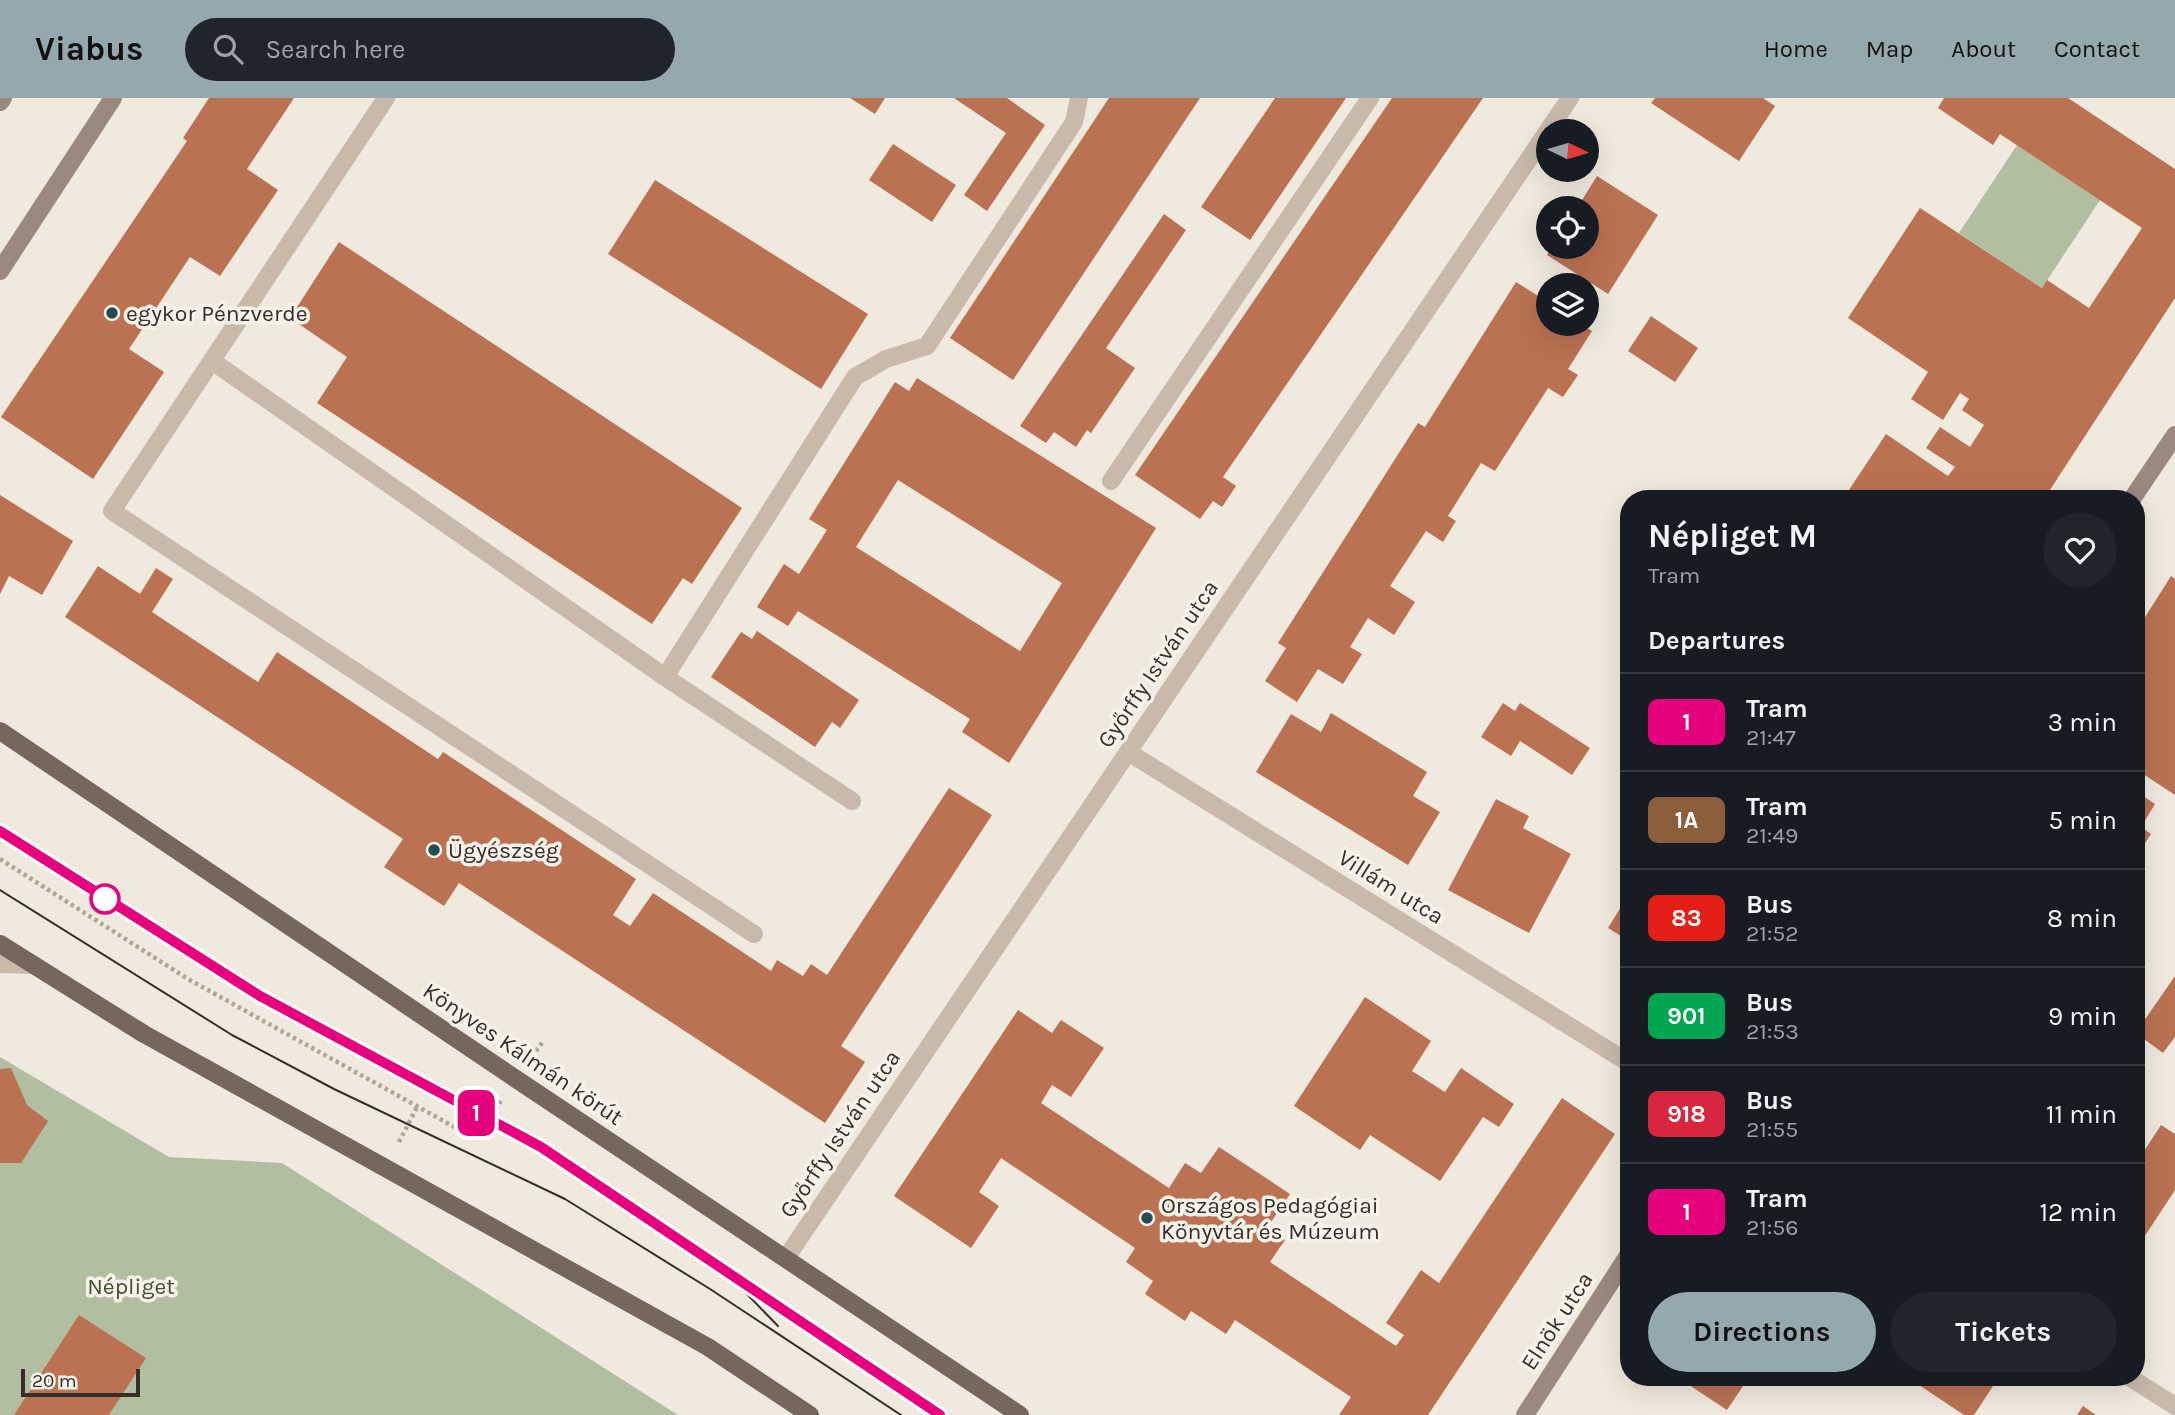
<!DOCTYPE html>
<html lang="en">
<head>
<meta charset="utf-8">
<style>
	:root { --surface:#171b24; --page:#20242c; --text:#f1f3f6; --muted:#9ea1a6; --line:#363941; --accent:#94a8ad }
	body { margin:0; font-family:Karla,sans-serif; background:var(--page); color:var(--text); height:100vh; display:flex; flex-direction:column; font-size:26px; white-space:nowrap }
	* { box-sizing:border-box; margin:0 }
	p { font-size:23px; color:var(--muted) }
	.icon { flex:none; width:38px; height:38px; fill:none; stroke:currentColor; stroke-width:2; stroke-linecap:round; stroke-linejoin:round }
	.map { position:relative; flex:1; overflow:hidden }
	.sheet { position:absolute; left:1620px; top:392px; width:525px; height:896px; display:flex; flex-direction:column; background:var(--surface); border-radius:28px; box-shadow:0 7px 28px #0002 }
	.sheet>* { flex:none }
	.badge { padding:0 14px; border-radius:10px; font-size:24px; line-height:46px }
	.needle { width:46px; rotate:95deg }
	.buttons { position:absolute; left:1536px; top:21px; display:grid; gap:14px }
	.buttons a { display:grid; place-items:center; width:63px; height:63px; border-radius:50%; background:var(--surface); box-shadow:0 7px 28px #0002; font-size:35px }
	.scale { position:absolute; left:21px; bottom:18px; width:119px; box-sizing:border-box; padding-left:7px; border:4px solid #362e2a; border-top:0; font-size:19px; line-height:24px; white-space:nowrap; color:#362e2a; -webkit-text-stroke:5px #f8f3ea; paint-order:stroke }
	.map>.badge { position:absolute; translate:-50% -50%; box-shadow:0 0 0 4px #fff }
	h2 { padding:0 28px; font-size:26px; line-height:63px }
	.round { display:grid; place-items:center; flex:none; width:74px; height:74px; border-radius:37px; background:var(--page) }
	.summary { display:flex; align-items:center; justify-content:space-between; height:119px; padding:0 28px }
	h1 { font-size:33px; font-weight:700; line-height:52px }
	.primary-button { display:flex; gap:14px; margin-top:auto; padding:14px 28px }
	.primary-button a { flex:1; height:80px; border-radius:42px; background:var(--accent); color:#111; font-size:28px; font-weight:700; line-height:80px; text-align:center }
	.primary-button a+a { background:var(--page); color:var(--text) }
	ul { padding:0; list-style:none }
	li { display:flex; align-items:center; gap:21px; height:98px; padding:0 28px; border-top:2px solid var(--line) }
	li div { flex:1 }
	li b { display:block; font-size:26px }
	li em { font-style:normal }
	li .badge { min-width:77px; font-weight:700; text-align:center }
	header { display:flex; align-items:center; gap:42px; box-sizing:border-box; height:98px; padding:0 35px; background:var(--accent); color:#111 }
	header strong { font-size:33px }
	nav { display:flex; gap:38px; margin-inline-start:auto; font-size:24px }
	.search { width:490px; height:63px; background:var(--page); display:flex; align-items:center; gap:18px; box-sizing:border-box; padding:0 24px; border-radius:38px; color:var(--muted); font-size:26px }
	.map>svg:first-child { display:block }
</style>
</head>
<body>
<header>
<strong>Viabus</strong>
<div class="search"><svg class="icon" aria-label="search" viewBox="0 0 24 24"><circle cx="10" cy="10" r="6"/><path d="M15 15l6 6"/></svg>Search here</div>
<nav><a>Home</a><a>Map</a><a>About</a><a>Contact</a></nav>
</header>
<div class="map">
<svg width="2175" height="1317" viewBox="0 0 2175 1317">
	<rect width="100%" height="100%" fill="#f0e9de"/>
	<path fill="#b2bea0" d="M2017 47 2100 102 2042 190 1959 135Z
		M0 959 169 1059 282 1065 678 1317H0Z"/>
	<path fill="#ba7253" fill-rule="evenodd" d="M209 0H294L247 71 278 92 220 178 190 159 129 251 164 274 93 381 1 319 187 43 183 40Z
		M850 0H885L875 16Z
		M954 0H1007L1045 27 987 113 964 97 1006 35Z
		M1109 0H1200L1013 282 950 240Z
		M1275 0H1346L1250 142 1201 109Z
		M1392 0H1483L1223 379 1236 388 1222 409 1213 403 1200 421 1135 377Z
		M1655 0H1763L1775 8 1739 63 1651 5Z
		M1944 0H2068L2175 71V200L2044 401H1843L1886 336 1948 378 1955 369 1926 350 1940 329 1970 349 1984 327 1962 312 1969 301 1960 295 1943 322 1911 301 1928 274 1848 220 1920 110 2042 190 2047 182 2089 210 2142 130 2000 36 1993 47 1938 10Z
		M893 46 956 87 932 124 869 82Z
		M1597 78 1658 117 1608 196 1547 157 1552 149H1587V110H1577Z
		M655 82 868 216 821 291 608 156Z
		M1164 116 1186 132 1106 250 1135 270 1091 335 1087 332 1076 349 1054 334 1046 345 1020 328Z
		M339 144 742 410 692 486 683 480 652 526 317 305 347 259 290 220Z
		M1516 184 1549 205V226H1581L1592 233 1568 271 1578 277 1563 299 1548 290 1495 373 1481 365 1448 418 1456 423 1443 444 1426 433 1390 488 1415 504 1394 537 1368 520 1350 549 1362 556 1343 586 1318 571 1297 604 1265 583 1286 550 1278 545 1418 325 1425 329Z
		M1651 218 1698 250 1675 284 1628 253Z
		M917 280 1156 430 1009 665 962 634 970 621 798 513 788 528 757 509 784 466 799 476 827 432 809 421 895 284 909 293ZM898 382 1062 485 1020 553 856 449Z
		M0 397 73 443 42 497 9 478 0 496Z
		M98 468 140 496 156 470 173 481 152 514 258 584 277 554 438 661 443 654 636 781 613 817 630 828 653 795 771 873 777 862 803 878 811 866 827 877 949 690 992 717 841 948 865 964 825 1025 459 785 444 808 384 769 403 741 65 519Z
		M2171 478 2175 481V697L2137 672V532Z
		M757 533 859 602 840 630 832 624 815 649 711 579 741 534 752 541Z
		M1503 605 1515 613 1520 605 1590 650 1572 677 1520 643 1511 658 1481 639Z
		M1331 615 1427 674 1413 698 1440 714 1408 767 1256 674 1291 616 1321 634Z
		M2137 694 2155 706 2141 729 2151 736 2137 757Z
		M1496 701 1529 718 1523 730 1571 756 1529 835 1448 792Z
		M1629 796V843L1608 830Z
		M2175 878V939L2163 955 2137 936V933Z
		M1365 899 1431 943 1412 973 1445 994 1461 970 1514 1006 1499 1029 1483 1019 1440 1083 1370 1037 1360 1052 1294 1008Z
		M1018 912 1052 935 1061 922 1104 950 1071 999 1052 987 1041 1005 1169 1090 1185 1065 1201 1075 1219 1049 1290 1096 1267 1130 1285 1142 1270 1164 1396 1248 1404 1237 1386 1225 1421 1172 1439 1185 1562 1000 1615 1036 1428 1317H1339L1351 1299 1235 1222 1226 1236 1191 1213 1185 1223 1145 1196 1153 1183 1126 1164 1135 1150 1001 1060 979 1094 999 1108 971 1150 894 1098Z
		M11 970 27 1007 48 1023 21 1065H0V971Z
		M2161 1027 2175 1036V1092L2137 1150V1064Z
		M79 1217 146 1260 109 1317H14Z
		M1677 1279H1749L1727 1312Z
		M1907 1279H1999L1974 1317H1964Z
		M2083 1308 2096 1317H2077Z"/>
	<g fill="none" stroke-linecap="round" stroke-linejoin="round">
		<path stroke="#b3a496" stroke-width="4.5" stroke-dasharray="3.5 3.5" stroke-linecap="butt" d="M0 761 188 881 476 1041 501 1003
			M532 959 544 942
			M399 1044 417 1009"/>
		<path stroke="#c7baab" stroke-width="18" d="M386 0 112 413 754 836
			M212 263 665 579
			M1111 383 1370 0
			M852 703 665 579 855 279 886 261 927 248 1074 24 1079 0
			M0 866 34 867"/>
		<path stroke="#c7baab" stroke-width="18" d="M1128 654 1629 965
			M786 1160 1570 0
			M2129 1279 2175 1308"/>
		<path stroke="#9a897d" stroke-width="18" d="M0 4 3 0
			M0 173 113 0
			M2132 401 2175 337
			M1525 1317 1629 1156"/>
		<path stroke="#76675c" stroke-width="18" d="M0 633 516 981 1020 1317
			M0 846 144 936 708 1249 810 1317"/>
		<path stroke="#362e2a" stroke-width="2" d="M0 733 260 898 541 1049 940 1317
			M0 792 232 937 334 991 565 1101 710 1191 901 1317
			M744 1193 778 1228"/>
	</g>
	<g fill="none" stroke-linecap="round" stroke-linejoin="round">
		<g stroke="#fff" stroke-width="16">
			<path id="line" d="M0 733 260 898 541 1049 940 1317"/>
		</g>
		<use href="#line" stroke="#e6007e" stroke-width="10"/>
	</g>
	<g fill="#234d53" stroke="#f8f3ea" stroke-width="2.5">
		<circle cx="112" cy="215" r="7"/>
		<circle cx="434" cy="752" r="7"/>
		<circle cx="1147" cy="1120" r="7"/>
	</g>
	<circle fill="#fff" stroke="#e6007e" stroke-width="3.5" cx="105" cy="801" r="14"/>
	<g text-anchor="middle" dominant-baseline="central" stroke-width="7" stroke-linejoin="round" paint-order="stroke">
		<g font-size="23" fill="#362e2a" stroke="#f8f3ea" text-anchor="start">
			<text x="126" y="215">egykor Pénzverde</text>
			<text x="448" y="752">Ügyészség</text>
			<text x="1161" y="1107">Országos Pedagógiai<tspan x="1161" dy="26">Könyvtár és Múzeum</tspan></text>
		</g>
		<g font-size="23" fill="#362e2a" stroke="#f8f3ea">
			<text transform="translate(1158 566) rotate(-56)">Győrffy István utca</text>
			<text transform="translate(1391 789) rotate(32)">Villám utca</text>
			<text transform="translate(523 956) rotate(34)">Könyves Kálmán körút</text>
			<text transform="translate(840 1036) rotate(-56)">Győrffy István utca</text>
			<text transform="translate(1557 1223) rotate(-57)">Elnök utca</text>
		</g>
		<g font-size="23" fill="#435130" stroke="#f8f3ea">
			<text x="131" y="1188">Népliget</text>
		</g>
	</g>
</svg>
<div class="buttons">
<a><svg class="needle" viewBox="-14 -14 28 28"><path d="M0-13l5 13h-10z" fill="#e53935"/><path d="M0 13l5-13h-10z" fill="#9ea1a6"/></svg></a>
<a><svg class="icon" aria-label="locate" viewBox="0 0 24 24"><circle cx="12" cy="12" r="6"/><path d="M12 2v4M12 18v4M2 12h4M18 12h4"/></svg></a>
<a><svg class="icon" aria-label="layers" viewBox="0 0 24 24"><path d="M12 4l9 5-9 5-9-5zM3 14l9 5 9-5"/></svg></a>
</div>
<div class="scale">20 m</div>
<b class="badge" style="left:476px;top:1015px;background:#e6007e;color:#fff">1</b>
<section class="sheet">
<div class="summary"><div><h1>Népliget M</h1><p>Tram</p></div><a class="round"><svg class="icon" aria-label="heart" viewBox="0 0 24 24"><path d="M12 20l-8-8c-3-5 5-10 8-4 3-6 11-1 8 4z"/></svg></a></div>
<h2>Departures</h2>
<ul>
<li><span class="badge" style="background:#e6007e;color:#fff">1</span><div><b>Tram</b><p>21:47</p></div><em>3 min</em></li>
<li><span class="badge" style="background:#8b5e3c;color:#fff">1A</span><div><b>Tram</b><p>21:49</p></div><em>5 min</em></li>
<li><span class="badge" style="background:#e41f18;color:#fff">83</span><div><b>Bus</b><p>21:52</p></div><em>8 min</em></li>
<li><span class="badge" style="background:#00a651;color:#fff">901</span><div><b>Bus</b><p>21:53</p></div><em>9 min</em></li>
<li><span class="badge" style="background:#d7263d;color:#fff">918</span><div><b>Bus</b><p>21:55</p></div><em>11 min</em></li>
<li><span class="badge" style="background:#e6007e;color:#fff">1</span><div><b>Tram</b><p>21:56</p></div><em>12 min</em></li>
</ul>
<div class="primary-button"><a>Directions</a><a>Tickets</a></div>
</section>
</div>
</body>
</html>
